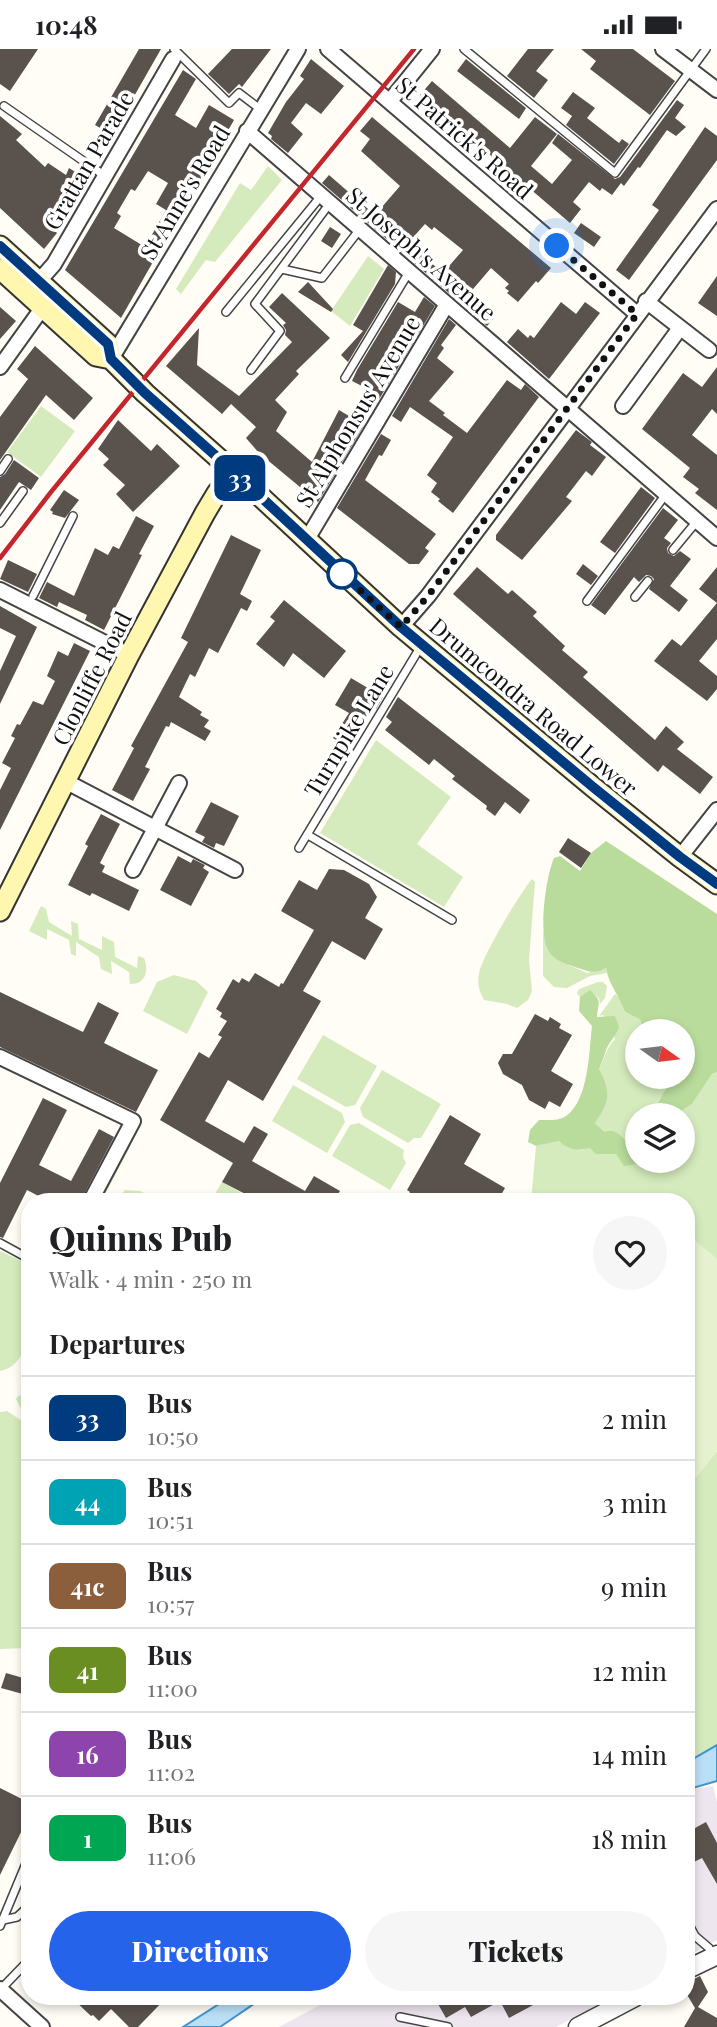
<!DOCTYPE html>
<html lang="en">
<head>
<meta charset="utf-8">
<style>
	:root { --surface:#fff; --page:#f6f6f6; --text:#202124; --muted:#757577; --line:#e0e0e0; --accent:#2563eb }
	body { margin:0; font-family:"Playfair Display",serif; background:var(--page); color:var(--text); height:100vh; display:flex; flex-direction:column; font-size:26px; white-space:nowrap }
	* { box-sizing:border-box; margin:0 }
	p { font-size:23px; color:var(--muted) }
	.icon { flex:none; width:38px; height:38px; fill:none; stroke:currentColor; stroke-width:2; stroke-linecap:round; stroke-linejoin:round }
	.map { position:relative; flex:1; overflow:hidden }
	.details { position:absolute; left:21px; top:1144px; width:674px; height:812px; display:flex; flex-direction:column; background:var(--surface); border-radius:28px; box-shadow:0 4px 10px #0003 }
	.details>* { flex:none }
	.badge { padding:0 14px; border-radius:10px; font-size:24px; line-height:46px }
	.needle { width:46px; rotate:104deg }
	.controls { position:absolute; left:625px; top:970px; display:grid; gap:14px }
	.controls a { display:grid; place-items:center; width:70px; height:70px; border-radius:50%; background:var(--surface); box-shadow:0 4px 10px #0003; font-size:35px }
	.you { position:absolute; width:35px; height:35px; margin:-18px; border:5px solid #fff; border-radius:50%; background:#1a73e8; box-shadow:0 0 0 10px #1a73e833 }
	.map>.badge { position:absolute; translate:-50% -50%; box-shadow:0 0 0 4px #fff }
	h2 { padding:0 28px; font-size:26px; line-height:63px }
	.round { display:grid; place-items:center; flex:none; width:74px; height:74px; border-radius:37px; background:var(--page) }
	.summary { display:flex; align-items:center; justify-content:space-between; height:119px; padding:0 28px }
	h1 { font-size:33px; font-weight:800; line-height:52px }
	.button { display:flex; gap:14px; margin-top:auto; padding:14px 28px }
	.button a { flex:1; height:80px; border-radius:42px; background:var(--accent); color:#fff; font-size:28px; font-weight:800; line-height:80px; text-align:center }
	.button a+a { background:var(--page); color:var(--text) }
	ul { padding:0; list-style:none }
	li { display:flex; align-items:center; gap:21px; height:84px; padding:0 28px; border-top:2px solid var(--line) }
	li div { flex:1 }
	li b { display:block; font-size:26px }
	li em { font-style:normal }
	li .badge { min-width:77px; font-weight:700; text-align:center }
	.status { display:flex; justify-content:space-between; align-items:center; height:49px; padding:0 35px; background:var(--surface); direction:ltr }
	.status svg { height:19px; fill:currentColor }
	.map>svg:first-child { display:block }
</style>
</head>
<body>
<div class="status"><b>10:48</b><svg viewBox="0 0 49 12"><path d="M0 12V9h3v3zM5 12V6h3v6zM10 12V3h3v9zM15 12V0h3v12zM26 1h20v11H26zM47 4h2v5h-2z"/></svg></div>
<div class="map">
<svg width="717" height="1978" viewBox="0 0 717 1978">
	<rect width="100%" height="100%" fill="#fffdf5"/>
	<path fill="#eee6ef" d="M713 1737 717 1753V1891L686 1908V1741Z
		M335 1948H612L556 1978H279Z"/>
	<path fill="#d5ebbd" d="M268 117 282 131 215 213 206 211 181 245 176 240 240 134 251 141Z
		M368 207 384 220 350 277 331 262Z
		M41 357 75 382 41 428 7 403Z
		M376 691 451 748 417 795 463 828 444 858 320 784Z
		M532 830 535 833 529 911 532 942 528 951 517 959 507 955 484 951C479 942 477 935 479 925 481 909 520 844 532 830Z
		M41 857 46 860 49 873 72 887 71 872 78 875 79 890 102 901V887L114 893 115 908 137 919 138 907 144 909C149 921 146 936 130 935L129 923 111 912 112 925 101 920 99 908 76 893V907L71 905 69 891 47 880V891L29 882Z
		M543 881 547 900 569 916 587 924 606 919 607 924 590 927 567 939 554 938 543 927Z
		M174 926 196 932 208 943 187 985 143 962 157 933Z
		M598 933H603L607 937 605 949 600 955 599 949 590 942 580 948 577 944 579 940Z
		M615 945 621 950 625 963 640 969 644 982H637V1027H677L659 1050 652 1066H637V1080L625 1091 604 1084 595 1074C607 1058 608 1037 599 1020 605 1009 606 999 615 990L603 966 599 967Z
		M323 986 377 1017 355 1056 346 1058 297 1030Z
		M382 1021 441 1055 421 1089H414L408 1094 363 1068 360 1059Z
		M717 1023V1210L686 1185V1153H531L536 1097 559 1092 580 1101 590 1099 616 1105 637 1115 642 1111H682V1066H675L692 1055 712 1025Z
		M293 1036 342 1064 345 1073 327 1104 272 1072Z
		M359 1074 404 1101 403 1108 406 1114 390 1141 332 1107 350 1076Z
		M137 1081 129 1100 101 1153H99Z
		M222 1133 245 1146 246 1144 261 1153H210Z
		M125 1141 140 1142 162 1153H137L133 1151 132 1153H121V1146Z
		M0 1202 30 1216C30 1245 38 1316 0 1322Z
		M24 1346 30 1349V1599L0 1600V1363L7 1362 22 1372V1362L16 1350 18 1347Z
		M717 1402V1696L686 1714V1440Z"/>
	<path fill="#b9dc9c" d="M606 792 717 865V1023L712 1025 692 1055 675 1066H652C657 1054 670 1029 682 1027V982H644L640 970 625 963C620 947 609 937 606 919 593 926 588 922 575 918 565 914 554 912 548 901 538 883 546 827 554 809L560 807 580 822 591 804Z
		M590 941C603 953 598 952 597 968L615 967 619 978C616 987 609 993 606 1001 604 1008 602 1013 599 1020 611 1043 610 1052 595 1074L604 1083C615 1080 618 1084 625 1091L637 1080V1111H642L637 1115 624 1117 616 1105H596L590 1099C577 1102 569 1101 559 1092L536 1097 528 1093 530 1081 539 1071C548 1071 559 1072 566 1067 589 1051 589 1002 592 977L579 962 580 948Z"/>
	<path fill="#e6f2cf" d="M686 1185 717 1210V1402L686 1440Z"/>
	<path fill="#b9e0f7" stroke="#3f96cf" stroke-width="2" d="M717 1696V1732L686 1741V1714Z
		M230 1948H264L220 1978H183Z"/>
	<path fill="#5a524d" fill-rule="evenodd" d="M0 0H38L10 42 0 35Z
		M139 0H161L112 86 95 76Z
		M232 0H271L242 38 239 35 229 45 208 25Z
		M528 0H554L536 22 548 31 534 49 507 27Z
		M581 0H633L675 32 650 66 590 20 596 12Z
		M311 10 344 37 321 65 306 54 291 74 303 85 288 104 271 90 272 87 268 84 286 53 304 30 300 27Z
		M466 10 526 59 519 70 457 22Z
		M183 21 196 30 175 66 196 79 209 56 234 71 121 269 65 221ZM148 122 168 134 156 155 166 161 145 198 114 179 121 167 117 164 131 140 135 142Z
		M432 32 510 99 535 68 557 85 531 117 552 135 572 111 552 94 558 85 615 130 620 128 677 51 684 56 675 69 686 78 676 87 667 81 640 119 638 118 624 137 621 134 612 146 602 139 600 142 589 133 573 153 581 160 570 174 420 46Z
		M573 43 595 59 587 69 619 94 622 90 629 95 614 115 566 76 572 67 561 59Z
		M0 67 22 85 16 91 45 118 48 114 66 126 69 119 77 124 80 118 90 124 67 167 55 182 57 184 44 200 0 159Z
		M372 68 551 219 538 234 536 232 518 253 507 244 509 242 505 239 509 235 491 219 468 246 494 269 487 277 322 134 329 126 375 166 400 137 361 102 370 90 360 82ZM425 175 432 181 434 178 463 201 443 224 408 194Z
		M705 78 717 87V111L629 231 616 221 659 161 652 156Z
		M581 174 601 188 594 198 574 184Z
		M330 178 341 185 332 199 321 192Z
		M388 216 396 223 395 235 348 313 341 306 363 282 353 276Z
		M717 227V267L698 254Z
		M308 233 333 260 331 263 298 243Z
		M282 244 330 289 296 322 299 325 275 351 287 363 276 382 312 413 339 361 364 376 318 453 259 404 246 389 256 378 231 355 222 365 166 317 199 279 197 316 239 347 292 293 285 286 286 281 283 276 286 274 269 258Z
		M424 248 435 257 375 357 363 349 368 340 352 332 357 321 398 253 415 263Z
		M561 253 576 265 585 253 600 264 549 330 507 293 518 280 528 289 530 286 534 289Z
		M0 258 16 272 0 290Z
		M449 270 456 276 441 296 444 299 437 309 454 323 429 352 445 364 443 366 467 384 507 331 521 341 525 335 539 348 453 464 438 452 440 450 431 443 437 434 427 426 453 388 410 358 401 373 392 367Z
		M35 297 93 349 74 371 46 346 0 411V368L28 330 17 320Z
		M717 318V365L712 360 692 386 717 406V461L695 444 699 440 683 428 690 419 642 380 683 324 702 338Z
		M118 371 151 402 157 395 180 417 133 463 116 445 125 436 103 416 109 410 98 400Z
		M576 381 592 393 590 396 606 408 592 427 586 422 566 448 572 452 522 511 496 491V486Z
		M381 385 391 391 382 407 379 406 365 431 436 485 425 499 429 502 419 515H409L337 459Z
		M14 411 39 429 31 441 19 433 0 461V428L5 425Z
		M641 438 655 449 615 504 600 493Z
		M64 441 79 451 65 469 52 465 53 463 50 461Z
		M663 459 678 471 664 489 671 494 667 499 668 504 674 507 680 502 691 510 670 537 688 551 679 563 649 540 654 530 651 527 646 526 639 533 634 528 605 566 591 556Z
		M136 467 154 477 139 505 142 506 104 581 85 571 87 566 59 553 57 558 39 549 47 533 74 547 95 499 108 506 113 497 119 500Z
		M231 486 261 501 240 545 252 552 247 562 241 559 218 604 209 599 195 628 190 625 179 648 202 663 200 666 209 671 204 678 211 682 205 692 171 673 169 678 166 677 145 718 150 720 133 752 112 741 134 699 131 697 188 593 181 589Z
		M8 511 37 525 28 543 0 530Z
		M583 515 598 527 591 536 576 525Z
		M477 518 508 545 512 541 537 563 533 567 565 597 562 601 588 623 583 628 655 691 666 677 684 693 677 700 713 728 700 745 663 716 658 723 453 545Z
		M717 518V590L699 612 717 627V640L707 652 654 612 672 590 681 597 717 554 699 540Z
		M284 551 346 602 324 629 293 604 284 618 256 595 275 572 270 568Z
		M0 557 37 578 0 655V622L16 587 0 579Z
		M74 594 90 602 0 781V741L11 719 2 714 15 689 11 687 17 675 20 676 33 652 43 656 55 632 47 627 58 602 68 607Z
		M351 629 383 648 376 660 372 657 348 699 333 689 349 664 335 656Z
		M398 648 530 751 520 765 505 753 495 767 486 760 487 757 452 730 455 727 434 710 429 716 385 681 392 673 386 668Z
		M211 753 239 767 224 797 216 794 214 799 202 793 205 788 195 783Z
		M101 765 120 775 100 814 105 817 102 823 139 841 129 862 92 844 90 847 68 836 88 797 85 795Z
		M568 789 591 804 581 819 559 803Z
		M178 807 191 814 193 810 205 816 203 819 209 823 191 857 160 841Z
		M329 820 344 821 369 835 377 848 365 869 383 880 365 911 332 892 303 942 321 952 263 1052 228 1031 205 1072 244 1094 254 1077 268 1085 252 1112 305 1142 314 1127 340 1142 333 1153H261L222 1133 233 1114 160 1071 199 1003 209 1009 222 988 218 986 227 972 220 968 222 964 216 960 233 930 239 934 242 929 249 933 255 924 279 938 281 934 283 935 314 881 281 862 299 831 317 841Z
		M0 943 83 983 98 953 119 964 104 994 158 1021 136 1063 0 998Z
		M535 965 548 972 550 968 561 975 559 979 572 986 551 1022 573 1035 560 1058 549 1052 545 1060 529 1051 522 1036 503 1025 498 1014 503 1005H512Z
		M43 1049 67 1061 39 1116 71 1132 99 1080 114 1088 80 1153H50L27 1141 3 1189 0 1188V1134Z
		M450 1066 481 1085 464 1115 505 1139 497 1153H451L436 1144 431 1153H404L410 1143 407 1141Z
		M6 1624 30 1631V1647L1 1639Z
		M0 1739 30 1754V1778L25 1775 0 1826Z
		M706 1773 717 1794V1835L702 1809 686 1817V1784Z
		M700 1927 708 1943 698 1958 717 1969V1978H684L695 1959 686 1944V1934Z
		M71 1948H167L138 1978H129L111 1960 99 1972 93 1966 91 1967Z
		M434 1948H548L509 1969 500 1952 471 1968 465 1958 446 1969Z"/>
	<g fill="none" stroke-linecap="round" stroke-linejoin="round">
		<g stroke="#444" stroke-width="10">
			<path id="service" d="M174 0 229 54 239 44 260 60
				M464 0 615 124 706 0
				M4 57 105 127
				M282 220 322 229 360 180
				M226 263 321 147
				M251 321 280 282 255 255 330 154
				M345 329 409 223
				M0 422 8 410
				M0 474 23 442
				M673 501 697 472
				M33 547 73 467
				M635 548 648 532
				M587 552 666 445
				M308 786 452 871
				M299 799 421 597
				M0 1194 22 1206
				M686 1870 695 1887 709 1899 712 1906
				M3 1871 17 1868 30 1856
				M0 1877 30 1805
				M1 1940 30 1910
				M400 1968 448 1978"/>
		</g>
		<g stroke="#444" stroke-width="18">
			<path id="minor" d="M328 0 637 265
				M663 0 717 41
				M390 52 432 0
				M247 82 717 489
				M39 232 54 215 173 10
				M646 252 709 301
				M111 310 298 0
				M0 318 43 258
				M623 357 680 279
				M306 492 447 255
				M0 541 129 606
				M401 578 428 547 717 160
				M65 732 235 821
				M680 808 717 761
				M133 821 179 734
				M0 1008 133 1072 90 1153
				M0 1940 42 1978"/>
		</g>
		<g stroke="#444" stroke-width="21">
			<path id="tertiary" d="M686 1921 717 1906
				M578 1978 635 1948"/>
		</g>
		<g stroke="#333" stroke-width="23">
			<path id="secondary" d="M0 197 108 295 111 310 145 344 234 423 401 578 593 738 680 808 717 835
				M0 220 96 307 111 310
				M0 862 129 606 205 464 217 444 234 423"/>
		</g>
		<use href="#service" stroke="#fff" stroke-width="7"/>
		<use href="#minor" stroke="#fff" stroke-width="14"/>
		<use href="#tertiary" stroke="#fff" stroke-width="18"/>
		<use href="#secondary" stroke="#fff6b0" stroke-width="19"/>
		<path stroke="#c4262e" stroke-width="4.5" d="M0 509 51 443 414 0"/>
	</g>
	<g fill="none" stroke-linecap="round" stroke-linejoin="round">
		<g stroke="#fff" stroke-width="16">
			<path id="line" d="M0 197 108 295 111 310 145 344 234 423 401 578 593 738 680 808 717 835"/>
		</g>
		<use href="#line" stroke="#003b80" stroke-width="10"/>
		<path stroke="#111" stroke-width="7" stroke-dasharray="0 12.6" d="M342 525 401 578 428 547 637 265 557 197"/>
	</g>
	<circle fill="#fff" stroke="#003b80" stroke-width="3.5" cx="342" cy="525" r="14"/>
	<g text-anchor="middle" dominant-baseline="central" stroke-width="7" stroke-linejoin="round" paint-order="stroke">
		<g font-size="23" fill="#111" stroke="#fff">
			<text transform="translate(465 88) rotate(41)">St Patrick's Road</text>
			<text transform="translate(88 111) rotate(-60)">Grattan Parade</text>
			<text transform="translate(184 143) rotate(-59)">St Anne's Road</text>
			<text transform="translate(422 204) rotate(41)">St Joseph's Avenue</text>
			<text transform="translate(357 362) rotate(-59)">St Alphonsus' Avenue</text>
			<text transform="translate(91 629) rotate(-63)">Clonliffe Road</text>
			<text transform="translate(534 657) rotate(40)">Drumcondra Road Lower</text>
			<text transform="translate(348 681) rotate(-59)">Turnpike Lane</text>
		</g>
	</g>
</svg>
<div class="controls">
<a><svg class="needle" viewBox="-14 -14 28 28"><path d="M0-13l5 13h-10z" fill="#e53935"/><path d="M0 13l5-13h-10z" fill="#757577"/></svg></a>
<a><svg class="icon" aria-label="layers" viewBox="0 0 24 24"><path d="M12 4l9 5-9 5-9-5zM3 14l9 5 9-5"/></svg></a>
</div>
<div class="you" style="left:557px;top:197px"></div>
<b class="badge" style="left:240px;top:429px;background:#003b80;color:#fff">33</b>
<section class="details">
<div class="summary"><div><h1>Quinns Pub</h1><p>Walk · 4 min · 250 m</p></div><a class="round"><svg class="icon" aria-label="heart" viewBox="0 0 24 24"><path d="M12 20l-8-8c-3-5 5-10 8-4 3-6 11-1 8 4z"/></svg></a></div>
<h2>Departures</h2>
<ul>
<li><span class="badge" style="background:#003b80;color:#fff">33</span><div><b>Bus</b><p>10:50</p></div><em>2 min</em></li>
<li><span class="badge" style="background:#00a3b4;color:#fff">44</span><div><b>Bus</b><p>10:51</p></div><em>3 min</em></li>
<li><span class="badge" style="background:#8b5e3c;color:#fff">41c</span><div><b>Bus</b><p>10:57</p></div><em>9 min</em></li>
<li><span class="badge" style="background:#6b8e23;color:#fff">41</span><div><b>Bus</b><p>11:00</p></div><em>12 min</em></li>
<li><span class="badge" style="background:#8e44ad;color:#fff">16</span><div><b>Bus</b><p>11:02</p></div><em>14 min</em></li>
<li><span class="badge" style="background:#00a651;color:#fff">1</span><div><b>Bus</b><p>11:06</p></div><em>18 min</em></li>
</ul>
<div class="button"><a>Directions</a><a>Tickets</a></div>
</section>
</div>
</body>
</html>
